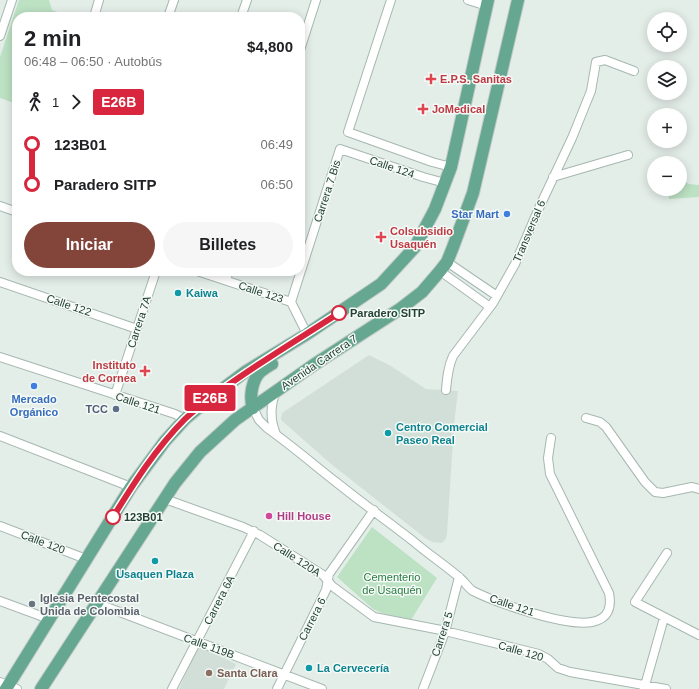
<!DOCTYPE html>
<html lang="es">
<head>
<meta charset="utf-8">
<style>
	:root { --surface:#fff; --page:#f6f6f6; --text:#202124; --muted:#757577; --accent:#83453a }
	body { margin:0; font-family:Helvetica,sans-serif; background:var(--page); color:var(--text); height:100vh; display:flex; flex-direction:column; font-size:15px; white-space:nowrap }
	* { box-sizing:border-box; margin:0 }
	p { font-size:13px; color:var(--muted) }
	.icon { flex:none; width:22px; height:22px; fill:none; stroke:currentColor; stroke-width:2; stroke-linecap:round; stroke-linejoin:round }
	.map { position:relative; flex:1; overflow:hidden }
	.drawer { position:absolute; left:12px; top:12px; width:293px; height:264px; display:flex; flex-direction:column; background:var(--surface); border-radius:16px; box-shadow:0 2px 10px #0003 }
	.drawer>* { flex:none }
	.badge { padding:0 8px; border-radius:3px; font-size:14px; line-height:26px }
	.controls { position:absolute; left:647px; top:12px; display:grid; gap:8px }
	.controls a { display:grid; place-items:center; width:40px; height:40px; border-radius:50%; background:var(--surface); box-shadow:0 2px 10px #0003; font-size:20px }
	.map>.badge { position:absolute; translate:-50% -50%; box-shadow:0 0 0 2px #fff }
	.legs { display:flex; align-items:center; gap:6px; height:44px; padding:0 12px; font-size:13px }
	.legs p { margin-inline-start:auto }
	.head { display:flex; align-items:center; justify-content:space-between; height:68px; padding:0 12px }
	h1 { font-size:22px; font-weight:800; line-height:30px }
	.cta { display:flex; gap:8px; margin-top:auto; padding:8px 12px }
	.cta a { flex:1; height:46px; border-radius:24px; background:var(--accent); color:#fff; font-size:16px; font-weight:800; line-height:46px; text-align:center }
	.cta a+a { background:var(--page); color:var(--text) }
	ul { padding:0 12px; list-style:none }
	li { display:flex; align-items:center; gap:14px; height:40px; font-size:15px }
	li i { display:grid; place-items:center; width:6px; height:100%; margin:0 5px; background:currentColor }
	li i::after { content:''; width:10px; height:10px; margin:-5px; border:3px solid; border-radius:50%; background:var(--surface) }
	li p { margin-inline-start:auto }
	li:first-child i { background:linear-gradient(#0000 50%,currentColor 0) }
	li:last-child i { background:linear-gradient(currentColor 50%,#0000 0) }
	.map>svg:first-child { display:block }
</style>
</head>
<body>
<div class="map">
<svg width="699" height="689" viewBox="0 0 699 689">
	<rect width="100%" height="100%" fill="#e4eee9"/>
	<path fill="#d2dfd8" d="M369 355 391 366 426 389 458 391 454 425 447 534 446 539 442 543 432 542 425 538 331 464 281 420 282 413Z
		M198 646 236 664 224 689H179Z"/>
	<path fill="#bce1c3" d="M19 0H49L52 10 72 17H17V104L0 98V57Z
		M680 179 689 184 699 185V197L669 199 668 189H680Z
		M372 527 437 578 411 620 382 613 373 609 337 577Z"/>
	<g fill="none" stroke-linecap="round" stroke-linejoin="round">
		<g stroke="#a6b7b0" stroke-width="10">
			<path id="minor" d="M391 0 348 132 432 162 451 167
				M468 0 487 6
				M94 17 99 0
				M168 17 174 0
				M241 17 247 0
				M0 36 12 0
				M300 50 316 0
				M553 177 628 155
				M0 206 17 212
				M447 262 497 296
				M197 271 291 302 307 334
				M440 271 490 307
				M226 280 229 271
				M0 282 137 329
				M291 302 340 149 423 177 445 183
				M0 357 175 414 185 419
				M446 390C447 378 448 367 453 356L493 303 515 264 539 208 572 138 591 91 596 62 605 60 634 71
				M276 391C270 406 270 420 276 434
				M115 395 156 271
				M253 408 259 420 267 428C291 445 313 464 336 482 361 502 387 521 413 541 428 554 445 565 460 578 465 582 468 588 473 591 497 603 566 627 592 622 608 619 612 608 609 593L550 474 548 458 551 438
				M586 418 600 422 606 427 645 482 655 492 663 493 692 487 699 489
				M0 436 131 487
				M165 499 243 527 260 535 323 575 332 586 374 617 441 630 539 654 548 659 558 668 570 672 666 689
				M0 526 86 559
				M667 553 635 602 699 635
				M0 601 49 619
				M96 603 322 689
				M0 682 17 689
				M172 689 254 531
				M277 689 326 590 329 574 374 510
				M423 689 445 632 459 577
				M644 689 664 618"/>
		</g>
		<g stroke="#c1cac7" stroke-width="14">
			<path id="primary" d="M253 408C249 397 252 379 261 371 264 369 268 366 272 364
				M6 689 131 487 165 441 185 419 209 399 245 372 307 334 381 284 415 247 435 209 451 167 488 0
				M41 689 175 483 200 452 235 420 315 364 400 309 422 292 440 271 447 262 453 247 473 193 518 0"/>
		</g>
		<use href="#minor" stroke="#fff" stroke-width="8"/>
		<use href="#primary" stroke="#65a791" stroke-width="12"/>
	</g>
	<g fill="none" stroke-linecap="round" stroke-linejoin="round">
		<g stroke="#fff" stroke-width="9">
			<path id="line-1" d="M113 517C134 483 156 448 185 419 195 409 208 400 220 391 258 363 299 339 339 313"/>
		</g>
		<use href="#line-1" stroke="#d7263d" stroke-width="6"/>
	</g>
	<g fill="#e0444e" stroke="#f5faf7" stroke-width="1.5">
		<path d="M429 73h4v4h4v4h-4v4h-4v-4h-4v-4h4z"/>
		<path d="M421 103h4v4h4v4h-4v4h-4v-4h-4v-4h4z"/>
		<path d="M379 231h4v4h4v4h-4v4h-4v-4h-4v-4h4z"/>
		<path d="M143 365h4v4h4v4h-4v4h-4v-4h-4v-4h4z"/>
	</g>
	<g fill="#3f7fe0" stroke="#f5faf7" stroke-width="1.5">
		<circle cx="507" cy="214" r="4"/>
		<circle cx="34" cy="386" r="4"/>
	</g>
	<g fill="#0f9aa8" stroke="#f5faf7" stroke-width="1.5">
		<circle cx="178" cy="293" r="4"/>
		<circle cx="388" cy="433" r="4"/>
		<circle cx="155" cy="561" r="4"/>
		<circle cx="309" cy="668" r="4"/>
	</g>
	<g fill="#fff" stroke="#d7263d" stroke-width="2">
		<circle cx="339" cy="313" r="7"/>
		<circle cx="113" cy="517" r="7"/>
	</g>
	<circle fill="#5c6f8a" stroke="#f5faf7" stroke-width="1.5" cx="116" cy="409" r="4"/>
	<circle fill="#d1479c" stroke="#f5faf7" stroke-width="1.5" cx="269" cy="516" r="4"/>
	<circle fill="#6b7280" stroke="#f5faf7" stroke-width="1.5" cx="32" cy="604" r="4"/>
	<circle fill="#8d6e63" stroke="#f5faf7" stroke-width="1.5" cx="209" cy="673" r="4"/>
	<g text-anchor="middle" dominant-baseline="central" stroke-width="3" stroke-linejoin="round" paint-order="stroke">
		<g font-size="11" font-weight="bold" fill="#be3a42" stroke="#f5faf7" text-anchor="start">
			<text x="440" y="79">E.P.S. Sanitas</text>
			<text x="432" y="109">JoMedical</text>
			<text x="390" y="231">Colsubsidio<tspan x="390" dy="13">Usaquén</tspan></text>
			<text x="136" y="365" text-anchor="end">Instituto<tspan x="136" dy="13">de Cornea</tspan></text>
		</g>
		<g font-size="11" fill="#224236" stroke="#f5faf7">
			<text transform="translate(392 167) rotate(19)">Calle 124</text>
			<text transform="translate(327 191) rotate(-72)">Carrera 7 Bis</text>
			<text transform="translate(529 231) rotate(-67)">Transversal 6</text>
			<text transform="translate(261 292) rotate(18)">Calle 123</text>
			<text transform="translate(69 305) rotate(19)">Calle 122</text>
			<text transform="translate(139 322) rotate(-72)">Carrera 7A</text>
			<text transform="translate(319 362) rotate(-34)">Avenida Carrera 7</text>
			<text transform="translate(138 403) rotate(18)">Calle 121</text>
			<text transform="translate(43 542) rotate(21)">Calle 120</text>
			<text transform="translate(297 559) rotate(33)">Calle 120A</text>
			<text transform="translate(219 600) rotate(-63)">Carrera 6A</text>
			<text transform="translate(512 605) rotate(19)">Calle 121</text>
			<text transform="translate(312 619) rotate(-63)">Carrera 6</text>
			<text transform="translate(442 634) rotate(-72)">Carrera 5</text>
			<text transform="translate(209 646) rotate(20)">Calle 119B</text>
			<text transform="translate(521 651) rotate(16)">Calle 120</text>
		</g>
		<g font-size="11" font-weight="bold" fill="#366cbe" stroke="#f5faf7" text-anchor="end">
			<text x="499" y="214">Star Mart</text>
			<text x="34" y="399" text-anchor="middle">Mercado<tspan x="34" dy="13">Orgánico</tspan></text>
		</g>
		<g font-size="11" font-weight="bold" fill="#0d838f" stroke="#f5faf7" text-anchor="start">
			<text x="186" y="293">Kaiwa</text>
			<text x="396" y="427">Centro Comercial<tspan x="396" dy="13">Paseo Real</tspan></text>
			<text x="155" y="574" text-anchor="middle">Usaquen Plaza</text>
			<text x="317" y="668">La Cervecería</text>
		</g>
		<g font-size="11" font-weight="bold" fill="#224236" stroke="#f5faf7" text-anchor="start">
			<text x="350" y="313">Paradero SITP</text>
			<text x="124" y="517">123B01</text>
		</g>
		<g font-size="11" font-weight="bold" fill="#4e5e75" stroke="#f5faf7" text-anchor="end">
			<text x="108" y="409">TCC</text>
		</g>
		<g font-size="11" font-weight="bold" fill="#b23c85" stroke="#f5faf7" text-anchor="start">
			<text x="277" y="516">Hill House</text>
		</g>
		<g font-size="11" fill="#287c42" stroke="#f5faf7">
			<text x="392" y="577">Cementerio<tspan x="392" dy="13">de Usaquén</tspan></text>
		</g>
		<g font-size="11" font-weight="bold" fill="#5b616d" stroke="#f5faf7" text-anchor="start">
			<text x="40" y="598">Iglesia Pentecostal<tspan x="40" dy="13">Unida de Colombia</tspan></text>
		</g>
		<g font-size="11" font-weight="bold" fill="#785e54" stroke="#f5faf7" text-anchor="start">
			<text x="217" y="673">Santa Clara</text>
		</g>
	</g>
</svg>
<div class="controls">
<a><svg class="icon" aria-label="locate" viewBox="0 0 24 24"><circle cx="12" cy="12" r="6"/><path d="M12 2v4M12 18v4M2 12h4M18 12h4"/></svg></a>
<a><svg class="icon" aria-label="layers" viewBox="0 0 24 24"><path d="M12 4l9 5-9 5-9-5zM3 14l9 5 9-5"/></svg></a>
<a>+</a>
<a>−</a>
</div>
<b class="badge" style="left:210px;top:398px;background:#d7263d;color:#fff">E26B</b>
<section class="drawer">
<div class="head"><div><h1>2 min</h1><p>06:48 – 06:50 · Autobús</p></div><b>$4,800</b></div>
<div class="legs"><svg class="icon" aria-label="walk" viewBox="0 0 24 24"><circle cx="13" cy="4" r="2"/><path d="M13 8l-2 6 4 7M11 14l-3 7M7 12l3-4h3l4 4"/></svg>1<svg class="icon" aria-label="forward" viewBox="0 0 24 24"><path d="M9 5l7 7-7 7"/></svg><b class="badge" style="background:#d7263d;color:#fff">E26B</b></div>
<ul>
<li><i style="color:#d7263d"></i><b>123B01</b><p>06:49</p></li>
<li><i style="color:#d7263d"></i><b>Paradero SITP</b><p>06:50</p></li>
</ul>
<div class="cta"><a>Iniciar</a><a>Billetes</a></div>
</section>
</div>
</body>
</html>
